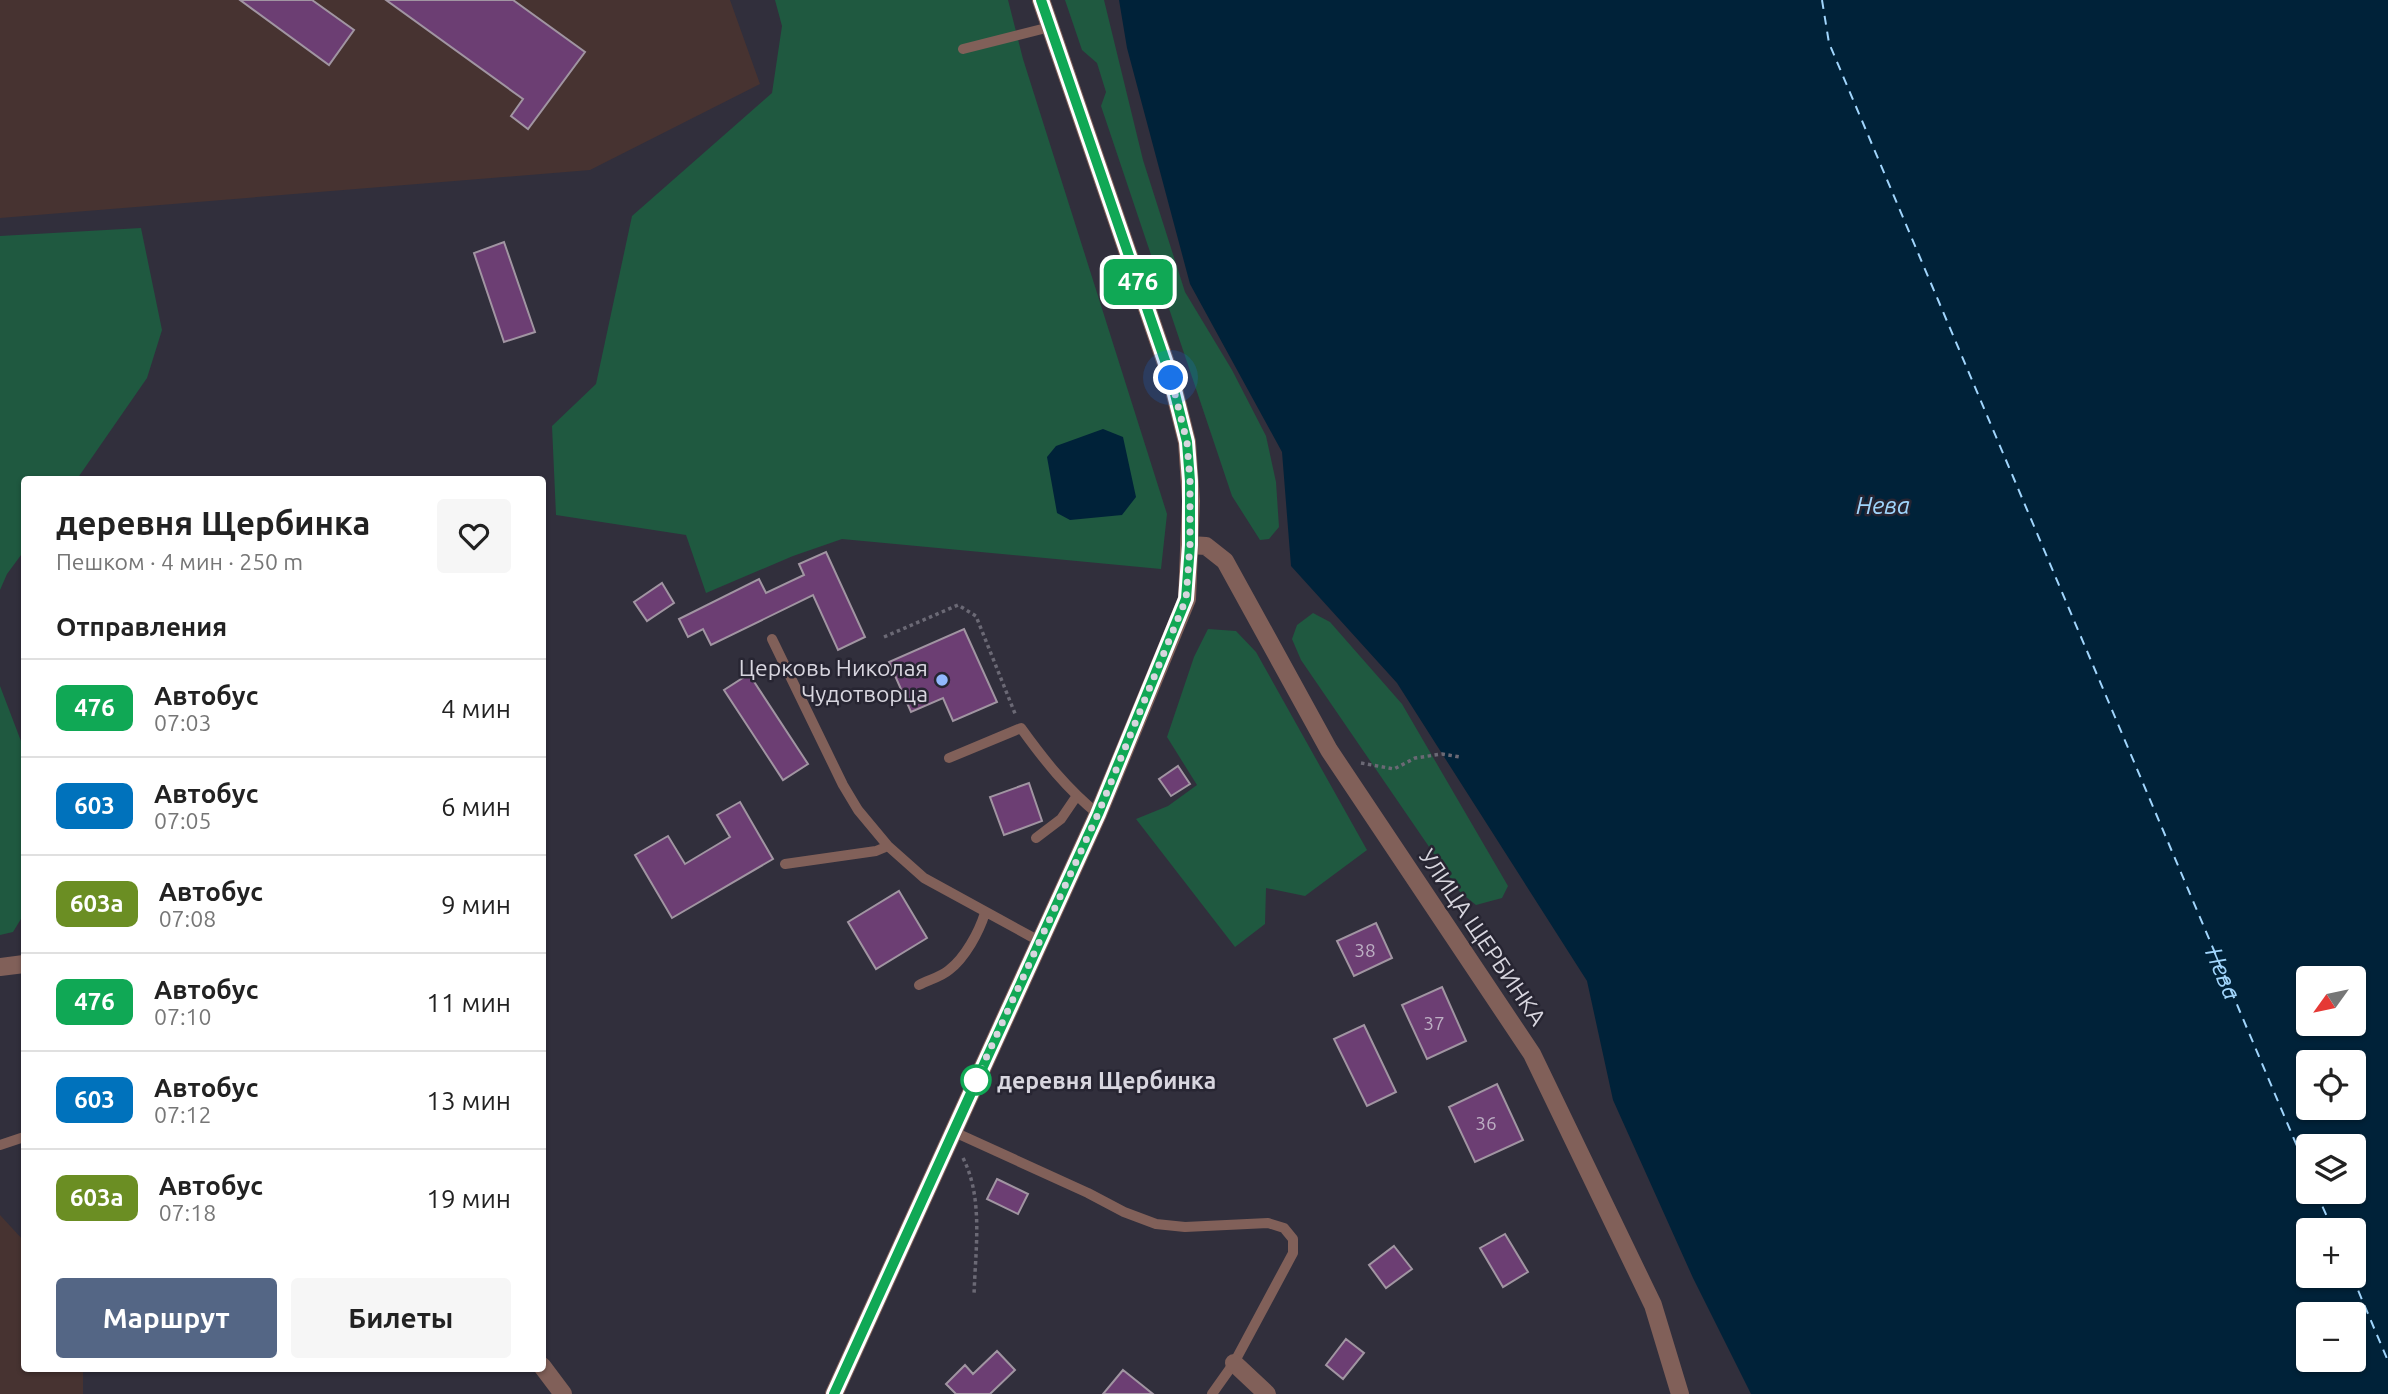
<!DOCTYPE html>
<html lang="ru">
<head>
<meta charset="utf-8">
<style>
	:root { --surface:#fff; --page:#f6f6f6; --text:#222; --muted:#767676; --line:#e0e0e0; --accent:#546685 }
	body { margin:0; font-family:Ubuntu,sans-serif; background:var(--page); color:var(--text); height:100vh; display:flex; flex-direction:column; font-size:26px; white-space:nowrap }
	* { box-sizing:border-box; margin:0 }
	p { font-size:23px; color:var(--muted) }
	.icon { flex:none; width:38px; height:38px; fill:none; stroke:currentColor; stroke-width:2; stroke-linecap:round; stroke-linejoin:round }
	.map { position:relative; flex:1; overflow:hidden }
	.side { position:absolute; left:21px; top:476px; width:525px; height:896px; display:flex; flex-direction:column; background:var(--surface); border-radius:7px; box-shadow:0 2px 5px #0004 }
	.side>* { flex:none }
	.badge { padding:0 14px; border-radius:10px; font-size:24px; line-height:46px }
	.needle { width:46px; rotate:237deg }
	.fabs { position:absolute; left:2296px; top:966px; display:grid; gap:14px }
	.fabs a { display:grid; place-items:center; width:70px; height:70px; border-radius:7px; background:var(--surface); box-shadow:0 2px 5px #0004; font-size:35px }
	.you { position:absolute; width:35px; height:35px; margin:-18px; border:5px solid #fff; border-radius:50%; background:#1a73e8; box-shadow:0 0 0 10px #1a73e833 }
	.map>.badge { position:absolute; translate:-50% -50%; box-shadow:0 0 0 4px #fff }
	h2 { padding:0 35px; font-size:26px; line-height:63px }
	.round { display:grid; place-items:center; flex:none; width:74px; height:74px; border-radius:7px; background:var(--page) }
	.headline { display:flex; align-items:center; justify-content:space-between; height:119px; padding:0 35px }
	h1 { font-size:33px; font-weight:600; line-height:52px }
	.primary-button { display:flex; gap:14px; margin-top:auto; padding:14px 35px }
	.primary-button a { flex:1; height:80px; border-radius:7px; background:var(--accent); color:#fff; font-size:28px; font-weight:600; line-height:80px; text-align:center }
	.primary-button a+a { background:var(--page); color:var(--text) }
	ul { padding:0; list-style:none }
	li { display:flex; align-items:center; gap:21px; height:98px; padding:0 35px; border-top:2px solid var(--line) }
	li div { flex:1 }
	li b { display:block; font-size:26px }
	li em { font-style:normal }
	li .badge { min-width:77px; font-weight:700; text-align:center }
	.map>svg:first-child { display:block }
</style>
</head>
<body>
<div class="map">
<svg width="2388" height="1394" viewBox="0 0 2388 1394">
	<rect width="100%" height="100%" fill="#312f3c"/>
	<path fill="#473331" d="M0 0H730L760 84 590 170 0 218Z
		M0 1215 24 1241V1368L83 1369V1394H0Z"/>
	<path fill="#1f5940" d="M775 0H1008L1023 59 1167 514 1161 569 842 539 793 556 706 593 686 535 556 515 552 426 596 384 632 216 772 93 782 26Z
		M1065 0H1104L1143 160 1185 292 1232 370 1266 436 1276 482 1279 527 1269 539 1260 540 1232 496 1101 106 1106 92 1097 63 1082 50Z
		M141 228 162 330 147 378 77 479 24 480V551L7 574 0 590V236Z
		M1313 613 1330 622 1402 704 1508 886 1502 898 1476 905 1460 892 1301 660 1292 639 1297 625Z
		M1208 629 1236 631 1256 652 1367 850 1305 896 1266 888 1265 924 1235 947 1136 819 1168 806 1197 785 1167 737 1194 657Z
		M0 686 24 749V914L13 932 0 935Z"/>
	<path fill="#002239" fill-rule="evenodd" d="M1119 0H2388V1394H1751L1693 1278 1613 1100 1587 981 1397 683 1291 566 1282 452 1190 284 1127 48ZM2308 978H2354V1024H2308ZM2308 1062H2354V1108H2308ZM2308 1146H2354V1192H2308ZM2308 1230H2354V1276H2308ZM2308 1314H2354V1360H2308Z
		M1103 429 1123 437 1136 497 1122 515 1070 520 1057 513 1047 457 1056 446Z"/>
	<g fill="none" stroke-linecap="round" stroke-linejoin="round">
		<g stroke="#a0d5fc" stroke-width="2" stroke-dasharray="9 7" stroke-linecap="butt">
			<path id="s1" d="M1822 0 1829 43 2308 1172"/>
			<path d="M2316 1192 2333 1230"/>
			<path d="M2352 1276 2388 1361"/>
		</g>
	</g>
	<path fill="#6c3e73" stroke="#a195a2" stroke-width="2" d="M240 0H312L354 30 329 65Z
		M386 0H513L585 52 528 129 511 116 523 99Z
		M504 242 535 332 504 342 474 253Z
		M826 552 865 637 838 650 813 595 711 645 703 629 688 637 679 619 759 579 766 593 804 575 799 564Z
		M662 583 674 603 647 621 634 602Z
		M964 629 997 702 953 721 943 698 911 712 889 662Z
		M749 674 808 764 783 780 724 690Z
		M1178 766 1190 784 1171 796 1159 779Z
		M1029 783 1042 821 1004 835 990 797Z
		M740 802 773 859 672 918 635 855 668 836 685 864 730 837 717 815Z
		M899 891 927 938 876 969 848 922Z
		M1376 923 1392 958 1354 976 1337 941Z
		M1442 987 1466 1041 1427 1059 1402 1005Z
		M1364 1025 1396 1092 1367 1106 1334 1039Z
		M1497 1084 1523 1140 1475 1162 1449 1107Z
		M997 1179 1028 1194 1018 1214 987 1199Z
		M1505 1234 1528 1272 1503 1287 1480 1248Z
		M1394 1246 1412 1269 1386 1288 1369 1265Z
		M1346 1339 1364 1353 1343 1379 1326 1365Z
		M997 1351 1015 1370 990 1394H956L946 1384 965 1365 973 1374Z
		M1123 1370 1153 1394H1103Z"/>
	<g fill="none" stroke-linecap="round" stroke-linejoin="round">
		<path stroke="#6b6975" stroke-width="3.5" stroke-dasharray="3.5 3.5" stroke-linecap="butt" d="M884 637 958 605 976 616 1016 716
			M1361 763 1394 769 1415 758 1442 754 1460 757
			M963 1158C984 1199 975 1252 974 1296"/>
		<path stroke="#816059" stroke-width="10" d="M963 49 1050 27
			M772 639 843 785 858 810 888 846 924 878 1041 942
			M949 758 1021 728C1044 760 1067 789 1098 814
			M1036 838 1061 819 1076 797
			M785 864 876 851 888 846
			M919 985C928 980 941 977 949 970 965 958 979 932 985 913
			M952 1131 1088 1193 1124 1212 1156 1224 1185 1227 1268 1223 1284 1228 1293 1239V1253L1234 1363 1212 1394
			M0 1145 24 1137"/>
		<path stroke="#816059" stroke-width="18" d="M1190 545 1206 546 1225 561 1329 750 1532 1054 1653 1305 1680 1394
			M1234 1363 1267 1394"/>
		<path stroke="#816059" stroke-width="18" d="M0 967 24 964
			M542 1366 563 1394
			M834 1394 1098 814 1187 599 1191 501 1187 442 1171 378 1041 0"/>
	</g>
	<g fill="none" stroke-linecap="round" stroke-linejoin="round">
		<g stroke="#fff" stroke-width="16">
			<path id="line" d="M834 1394 1098 814 1186 599 1190 545V481L1187 442 1171 378 1041 0"/>
		</g>
		<use href="#line" stroke="#10a855" stroke-width="10"/>
		<path stroke="#d8d6df" stroke-width="7" stroke-dasharray="0 12.6" d="M976 1080 1098 814 1186 599 1190 545V481L1187 442 1171 378"/>
	</g>
	<circle fill="#91b8fd" stroke="#272532" stroke-width="2.5" cx="942" cy="680" r="7"/>
	<circle fill="#fff" stroke="#10a855" stroke-width="3.5" cx="976" cy="1080" r="14"/>
	<g text-anchor="middle" dominant-baseline="central" stroke-width="5" stroke-linejoin="round" paint-order="stroke">
		<g font-size="19" fill="#bdb0c4">
			<text x="1365" y="950">38</text>
			<text x="1434" y="1023">37</text>
			<text x="1486" y="1123">36</text>
		</g>
		<g font-size="23" fill="#d8d6df" stroke="#272532" text-anchor="end">
			<text x="928" y="667">Церковь Николая<tspan x="928" dy="26">Чудотворца</tspan></text>
		</g>
		<g font-size="23" fill="#d8d6df" stroke="#272532">
			<text transform="translate(1483 937) rotate(56)">УЛИЦА ЩЕРБИНКА</text>
		</g>
		<g font-size="23" font-weight="bold" fill="#d8d6df" stroke="#272532" text-anchor="start">
			<text x="997" y="1080">деревня Щербинка</text>
		</g>
		<g font-size="24" font-style="italic" fill="#a0d5fc" stroke="#272532">
			<text x="1883" y="505">Нева</text>
			<text stroke="none"><textPath href="#s1" startOffset="1054">Нева</textPath></text>
		</g>
	</g>
</svg>
<div class="fabs">
<a><svg class="needle" viewBox="-14 -14 28 28"><path d="M0-13l5 13h-10z" fill="#e53935"/><path d="M0 13l5-13h-10z" fill="#767676"/></svg></a>
<a><svg class="icon" aria-label="locate" viewBox="0 0 24 24"><circle cx="12" cy="12" r="6"/><path d="M12 2v4M12 18v4M2 12h4M18 12h4"/></svg></a>
<a><svg class="icon" aria-label="layers" viewBox="0 0 24 24"><path d="M12 4l9 5-9 5-9-5zM3 14l9 5 9-5"/></svg></a>
<a>+</a>
<a>−</a>
</div>
<div class="you" style="left:1171px;top:378px"></div>
<b class="badge" style="left:1138px;top:282px;background:#10a855;color:#fff">476</b>
<section class="side">
<div class="headline"><div><h1>деревня Щербинка</h1><p>Пешком · 4 мин · 250 m</p></div><a class="round"><svg class="icon" aria-label="heart" viewBox="0 0 24 24"><path d="M12 20l-8-8c-3-5 5-10 8-4 3-6 11-1 8 4z"/></svg></a></div>
<h2>Отправления</h2>
<ul>
<li><span class="badge" style="background:#10a855;color:#fff">476</span><div><b>Автобус</b><p>07:03</p></div><em>4 мин</em></li>
<li><span class="badge" style="background:#0072bc;color:#fff">603</span><div><b>Автобус</b><p>07:05</p></div><em>6 мин</em></li>
<li><span class="badge" style="background:#6b8e23;color:#fff">603а</span><div><b>Автобус</b><p>07:08</p></div><em>9 мин</em></li>
<li><span class="badge" style="background:#10a855;color:#fff">476</span><div><b>Автобус</b><p>07:10</p></div><em>11 мин</em></li>
<li><span class="badge" style="background:#0072bc;color:#fff">603</span><div><b>Автобус</b><p>07:12</p></div><em>13 мин</em></li>
<li><span class="badge" style="background:#6b8e23;color:#fff">603а</span><div><b>Автобус</b><p>07:18</p></div><em>19 мин</em></li>
</ul>
<div class="primary-button"><a>Маршрут</a><a>Билеты</a></div>
</section>
</div>
</body>
</html>
